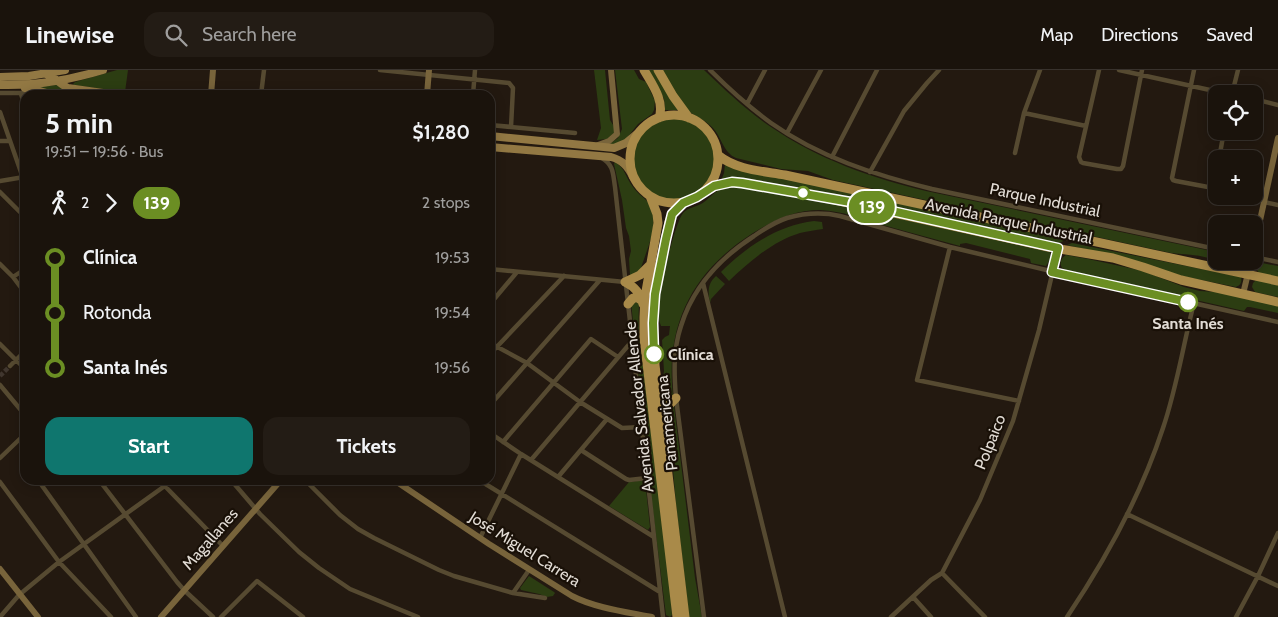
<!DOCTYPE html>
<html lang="en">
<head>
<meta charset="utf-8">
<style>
	:root { --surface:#1a130c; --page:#231c15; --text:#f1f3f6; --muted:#9f9e9d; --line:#38322d; --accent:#0f766e }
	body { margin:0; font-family:Cabin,sans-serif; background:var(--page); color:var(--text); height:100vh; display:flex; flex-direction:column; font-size:19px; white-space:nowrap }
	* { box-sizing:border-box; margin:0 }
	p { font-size:16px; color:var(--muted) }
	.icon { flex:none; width:28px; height:28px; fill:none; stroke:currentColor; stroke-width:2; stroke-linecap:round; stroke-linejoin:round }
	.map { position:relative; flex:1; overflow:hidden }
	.sheet { position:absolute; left:20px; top:20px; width:475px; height:395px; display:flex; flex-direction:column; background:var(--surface); border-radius:15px; box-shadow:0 2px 12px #0003,0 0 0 1px var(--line) }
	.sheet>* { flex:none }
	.badge { padding:0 10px; border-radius:16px; font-size:18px; line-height:32px }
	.tools { position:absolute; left:1208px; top:15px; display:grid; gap:10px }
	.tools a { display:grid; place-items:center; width:55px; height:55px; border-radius:10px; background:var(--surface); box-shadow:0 2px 12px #0003,0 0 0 1px var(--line); font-size:25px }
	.map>.badge { position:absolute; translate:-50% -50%; box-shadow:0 0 0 2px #fff }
	.legs { display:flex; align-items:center; gap:8px; height:55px; padding:0 25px; font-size:16px }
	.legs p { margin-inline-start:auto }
	.summary { display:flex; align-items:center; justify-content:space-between; height:85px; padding:0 25px }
	h1 { font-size:28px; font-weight:700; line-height:38px }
	.button { display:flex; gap:10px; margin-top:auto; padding:10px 25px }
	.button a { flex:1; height:58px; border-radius:15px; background:var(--accent); color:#fff; font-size:20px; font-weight:700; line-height:58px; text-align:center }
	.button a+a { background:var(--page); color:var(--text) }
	ul { padding:0 25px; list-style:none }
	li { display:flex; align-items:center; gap:18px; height:55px; font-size:19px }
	li i { display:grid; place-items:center; width:8px; height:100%; margin:0 6px; background:currentColor }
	li i::after { content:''; width:12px; height:12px; margin:-6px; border:4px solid; border-radius:50%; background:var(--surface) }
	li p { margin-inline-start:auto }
	li:first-child i { background:linear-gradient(#0000 50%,currentColor 0) }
	li:last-child i { background:linear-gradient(currentColor 50%,#0000 0) }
	header { display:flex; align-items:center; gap:30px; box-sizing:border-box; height:70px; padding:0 25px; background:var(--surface); border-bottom:1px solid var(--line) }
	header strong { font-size:24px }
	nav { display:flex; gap:28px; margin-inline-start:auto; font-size:18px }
	.search { width:350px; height:45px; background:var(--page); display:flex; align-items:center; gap:12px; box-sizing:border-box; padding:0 18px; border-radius:15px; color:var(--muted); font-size:19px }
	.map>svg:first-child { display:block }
</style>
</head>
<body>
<header>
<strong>Linewise</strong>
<div class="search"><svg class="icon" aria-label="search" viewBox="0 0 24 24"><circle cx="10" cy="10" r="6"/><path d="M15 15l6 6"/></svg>Search here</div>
<nav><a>Map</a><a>Directions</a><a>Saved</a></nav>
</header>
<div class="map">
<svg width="1278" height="547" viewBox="0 0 1278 547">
	<rect width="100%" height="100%" fill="#231910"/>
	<path fill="#2c3d12" d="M117 0H128L125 22 74 15 73 14 75 12Z
		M594 0H605L610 50 615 58 614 63 607 69 597 70 601 58Z
		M615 0H634L639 9 646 12 655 31 654 40 652 44 638 54 626 69 616 75H608L618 68 622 59Z
		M648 0H654L679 40H665L664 29Z
		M662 0H704C725 20 747 41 771 57 818 89 871 108 926 121L1216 182V191C1202 184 1186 185 1171 183L833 110 808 101 781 99 736 88C723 82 722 68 713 58 705 49 692 46 684 37 677 28 668 10 662 0Z
		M56 15 63 18 97 25H64L34 17Z
		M633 90a41 41 0 1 1 82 0a41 41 0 1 1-82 0Z
		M615 92C626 99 625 107 633 117 637 123 642 126 647 131 662 151 647 178 641 198L638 202 631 206 630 205 629 189 631 181 629 166 626 158 622 130 614 94Z
		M725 94 1067 169 1058 174 796 117 739 109 721 111 724 103Z
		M738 116 782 123 798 128 808 130 820 129 1050 182 1051 188 1046 196 1031 193 1030 189 966 173 960 174V176C934 169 908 162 883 155 863 149 842 141 820 140 795 140 774 150 753 163 693 201 665 254 673 326L664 335 662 314 664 301 662 270 665 267 669 265 670 256H661C659 250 657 245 658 238 659 223 675 150 684 142 688 138 695 137 701 134 708 130 712 124 719 120 724 117 732 117 738 116Z
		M814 151 822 152 823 159C816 160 808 161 800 163 773 171 749 192 729 211L721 202C746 177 778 155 814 151Z
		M1072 173 1241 207C1242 212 1241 215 1236 217L1182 206 1125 188 1067 175Z
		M1066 185 1088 189 1143 201 1184 217 1200 221 1216 222 1278 235V243L1250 237H1247L1244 241 1068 201 1062 198C1059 193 1061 188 1066 185Z
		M1262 193 1278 196V207L1260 204 1257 200 1258 196Z
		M716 206 725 214 711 229 710 233C708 223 707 214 716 206Z
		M1256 210 1278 214V227L1255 222 1252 217 1253 213Z
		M632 230 639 234C638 253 639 277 643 295L671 526 672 545 670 547 666 545 649 409 631 232Z
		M674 336 695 508 702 547H689L676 434 668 342Z
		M645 410 650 457 648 460 609 436 629 412Z
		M529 506 554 522 555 523 553 526 547 527 539 524 521 520 520 518Z"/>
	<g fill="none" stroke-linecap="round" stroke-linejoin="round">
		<path stroke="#40362e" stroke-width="4.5" stroke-dasharray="4.5 2" stroke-linecap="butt" d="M0 306 10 296"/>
		<path stroke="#564a31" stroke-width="4.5" d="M380 0 509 13 513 18 511 57
			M710 0C729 19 749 37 771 53 819 87 875 105 932 119L1216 179
			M1099 0 1079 87 1081 92 1083 93 1117 99H1121L1123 96 1142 0
			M1119 0 1228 24
			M1194 0 1172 108 1173 110 1176 111 1208 117H1212L1216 100
			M0 23H30L41 25
			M21 24 25 36
			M1232 24 1238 0
			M261 25 264 0
			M473 25 475 0
			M1254 29 1278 35
			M747 34 765 0
			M0 42 23 108
			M1024 43 1086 56
			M490 55 575 63
			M787 63 821 0
			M0 71H10
			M1015 83 1024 43 1040 0
			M832 87 877 0
			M602 88C614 95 613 105 615 117L663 547
			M1219 89 1224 61
			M870 102 904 41 927 13 939 0
			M0 111 24 107
			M0 122 25 147
			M1264 132 1278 135
			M950 177 917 310 1019 331
			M1254 187 1278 192
			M0 194 13 207 25 223
			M490 199 625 212
			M13 207 25 199
			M703 213 785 547
			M490 234 517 202
			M490 273 527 293 580 332 622 358 642 357
			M0 274 25 299
			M490 284 564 206
			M10 296 25 281
			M0 315 25 345
			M490 335 600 210
			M490 363 521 384 654 467
			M503 372 591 269 618 287
			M581 380 626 409 629 410 647 408
			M0 388 25 364
			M531 390 632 271
			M558 407 607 349
			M38 410 136 547
			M99 410 177 512 184 520 213 547
			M159 410 222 475
			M231 410 260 444 299 482 319 498 350 519 418 547
			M305 410 340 445 358 459 374 468 439 500 454 506 513 523 529 500
			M479 410 660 522
			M0 412 59 492 111 547
			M1127 444 1278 516
			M480 468 521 384
			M942 503 985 547
			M513 523 545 528
			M913 527 931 547
			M0 547 19 525 59 492 173 410
			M221 547 257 511 303 547
			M704 547 676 328C674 303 673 280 681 256 693 217 720 188 754 166 764 159 775 152 787 148 805 143 822 142 840 146L950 177 1063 204 1278 252
			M891 547 931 510 942 503 980 430 1013 351 1039 260 1058 179
			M1067 547C1106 489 1141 425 1163 358 1177 317 1183 275 1194 233
			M1236 547 1258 506 1278 463"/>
		<path stroke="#78643b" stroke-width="6" d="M211 25 213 0
			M427 25 429 0
			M598 75 609 71 617 64 611 0
			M1254 178 1278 68
			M1243 224 1251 191
			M394 410 489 474 572 526C595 538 627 542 652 547
			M0 499 38 547
			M161 547 281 410"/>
		<path stroke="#927843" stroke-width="8" d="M46 4C54 7 60 14 68 18L117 25
			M0 7 29 6 65 0
			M0 15C35 16 70 10 103 0
			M25 18 36 20 54 25
			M490 66 614 78 626 73 639 62
			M490 77 611 87C622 90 628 96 633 107"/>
		<path stroke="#a98a49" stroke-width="9" d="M644 0C652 14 665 31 659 48
			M658 0 673 26 689 48
			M630 89a44 44 0 1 1 88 0a44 44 0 1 1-88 0Z
			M718 85C736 100 762 101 785 105L1278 211
			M703 122 721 114 737 112 817 126 1048 177 1113 188 1143 197 1181 210 1278 232
			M650 126 657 144 658 153 645 227 644 247V268L677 547
			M683 133 672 144 669 152 658 204 654 232 653 253 655 295 685 547
			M625 212C635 217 640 223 643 234
			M625 212 640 205 649 196
			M628 234 633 228H638L642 231
			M663 349 668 336 676 328"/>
	</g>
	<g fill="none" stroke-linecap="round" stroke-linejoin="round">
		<g stroke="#fff" stroke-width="11">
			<path id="line-1" d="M654 284 653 253 655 224 666 169 672 144 683 133 697 127 714 116 732 112 742 113 856 133 1058 178 1052 202 1188 232"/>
		</g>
		<use href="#line-1" stroke="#6b8e23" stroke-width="8"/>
	</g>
	<g fill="#fff" stroke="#6b8e23" stroke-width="2.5">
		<circle cx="803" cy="123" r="6"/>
		<circle cx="1188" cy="232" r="9"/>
		<circle cx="654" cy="284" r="9"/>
	</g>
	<g text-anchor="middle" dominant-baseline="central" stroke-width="4.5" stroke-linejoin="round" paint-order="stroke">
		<g font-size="16" fill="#e2dcd5" stroke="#191007">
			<text transform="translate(1045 130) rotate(12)">Parque Industrial</text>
			<text transform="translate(1009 151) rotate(12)">Avenida Parque Industrial</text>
			<text transform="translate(639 337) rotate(-96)">Avenida Salvador Allende</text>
			<text transform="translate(667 353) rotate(-96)">Panamericana</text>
			<text transform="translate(990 372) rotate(-68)">Polpaico</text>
			<text transform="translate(210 469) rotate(-49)">Magallanes</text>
			<text transform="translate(525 479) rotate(32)">José Miguel Carrera</text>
		</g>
		<g font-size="16" font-weight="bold" fill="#e2dcd5" stroke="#191007">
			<text x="1188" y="253">Santa Inés</text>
			<text x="668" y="284" text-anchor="start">Clínica</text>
		</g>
	</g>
</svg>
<div class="tools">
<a><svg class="icon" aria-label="locate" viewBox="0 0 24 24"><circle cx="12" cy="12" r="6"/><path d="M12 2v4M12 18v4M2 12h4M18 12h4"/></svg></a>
<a>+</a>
<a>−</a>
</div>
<b class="badge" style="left:872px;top:137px;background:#6b8e23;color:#fff">139</b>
<section class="sheet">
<div class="summary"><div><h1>5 min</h1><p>19:51 – 19:56 · Bus</p></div><b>$1,280</b></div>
<div class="legs"><svg class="icon" aria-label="walk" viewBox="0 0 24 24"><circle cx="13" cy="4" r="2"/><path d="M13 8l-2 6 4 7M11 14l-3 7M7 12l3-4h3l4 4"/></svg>2<svg class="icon" aria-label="forward" viewBox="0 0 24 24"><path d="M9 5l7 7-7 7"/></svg><b class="badge" style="background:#6b8e23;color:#fff">139</b><p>2 stops</p></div>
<ul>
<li><i style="color:#6b8e23"></i><b>Clínica</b><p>19:53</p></li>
<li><i style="color:#6b8e23"></i><span>Rotonda</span><p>19:54</p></li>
<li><i style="color:#6b8e23"></i><b>Santa Inés</b><p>19:56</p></li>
</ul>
<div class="button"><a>Start</a><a>Tickets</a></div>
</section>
</div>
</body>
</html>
